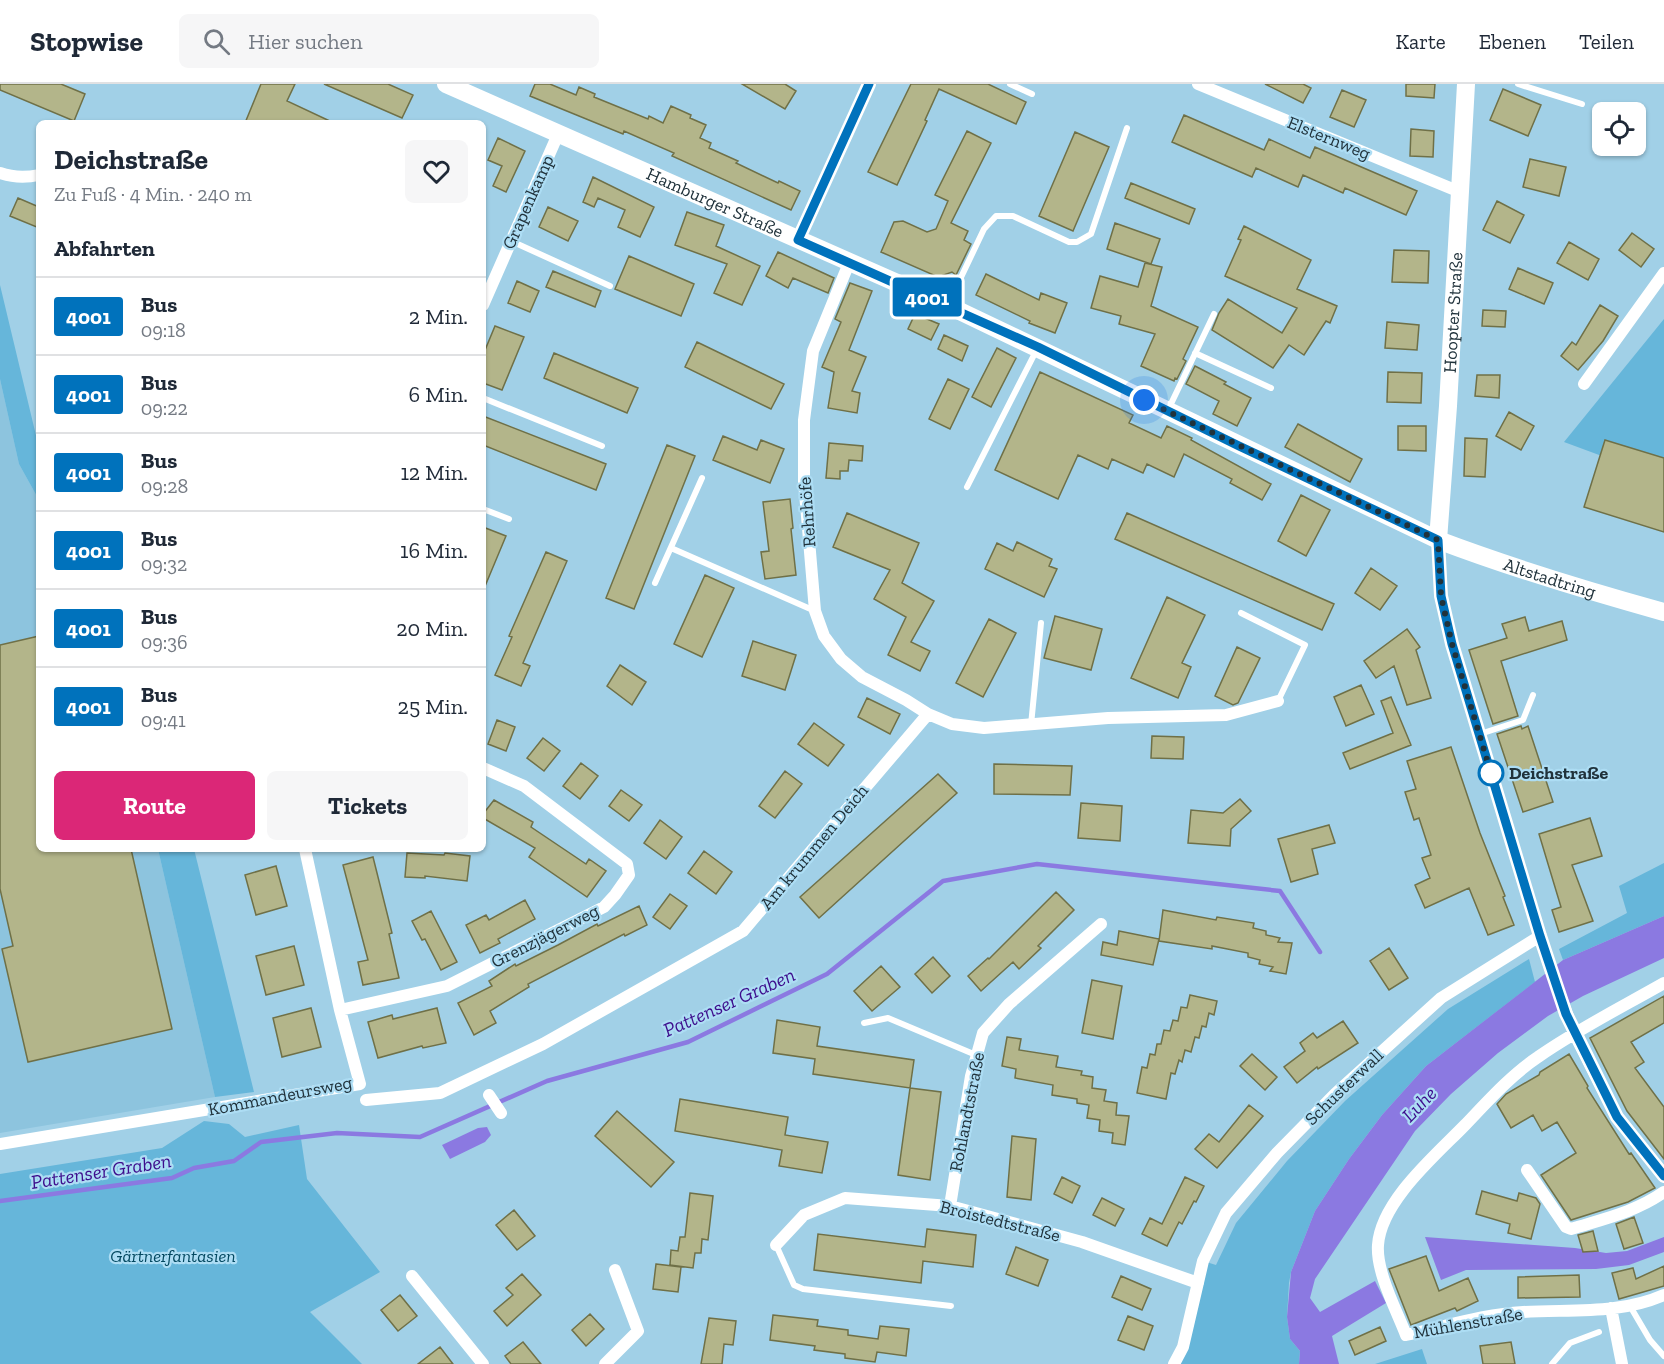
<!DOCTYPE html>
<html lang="de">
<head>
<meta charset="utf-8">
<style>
	:root { --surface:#fff; --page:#f6f6f7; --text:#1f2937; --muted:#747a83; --line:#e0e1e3; --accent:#db2777 }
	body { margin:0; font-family:"Zilla Slab",serif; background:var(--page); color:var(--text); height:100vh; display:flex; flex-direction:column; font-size:22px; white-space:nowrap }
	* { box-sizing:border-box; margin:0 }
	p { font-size:20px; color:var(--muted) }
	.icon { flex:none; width:33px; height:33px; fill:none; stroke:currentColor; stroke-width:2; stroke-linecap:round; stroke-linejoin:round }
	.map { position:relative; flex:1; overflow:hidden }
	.drawer { position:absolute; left:36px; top:36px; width:450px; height:732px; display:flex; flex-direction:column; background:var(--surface); border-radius:9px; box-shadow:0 2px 4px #0004 }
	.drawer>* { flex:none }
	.badge { padding:0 12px; border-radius:4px; font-size:21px; line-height:39px }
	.controls { position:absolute; left:1592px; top:18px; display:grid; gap:12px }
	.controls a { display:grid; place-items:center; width:54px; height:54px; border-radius:9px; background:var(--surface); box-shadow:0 2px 4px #0004; font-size:30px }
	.you { position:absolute; width:30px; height:30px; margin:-15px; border:4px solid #fff; border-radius:50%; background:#1a73e8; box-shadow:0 0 0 9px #1a73e833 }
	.map>.badge { position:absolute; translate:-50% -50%; box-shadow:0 0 0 3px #fff }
	h2 { padding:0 18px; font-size:22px; line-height:54px }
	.round { display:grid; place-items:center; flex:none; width:63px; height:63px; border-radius:9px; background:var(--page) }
	.headline { display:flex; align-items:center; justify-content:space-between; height:102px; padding:0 18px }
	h1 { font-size:28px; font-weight:700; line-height:45px }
	.cta { display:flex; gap:12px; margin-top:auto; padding:12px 18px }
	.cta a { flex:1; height:69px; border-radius:9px; background:var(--accent); color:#fff; font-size:24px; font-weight:700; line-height:69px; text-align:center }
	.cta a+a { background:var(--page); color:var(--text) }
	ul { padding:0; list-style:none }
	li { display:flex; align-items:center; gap:18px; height:78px; padding:0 18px; border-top:2px solid var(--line) }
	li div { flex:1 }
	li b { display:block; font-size:22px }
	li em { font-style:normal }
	li .badge { min-width:66px; font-weight:700; text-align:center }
	header { display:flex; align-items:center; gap:36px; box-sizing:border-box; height:84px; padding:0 30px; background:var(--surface); border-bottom:2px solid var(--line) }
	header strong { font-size:28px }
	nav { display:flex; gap:33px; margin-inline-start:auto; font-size:21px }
	.search { width:420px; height:54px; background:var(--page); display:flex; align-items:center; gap:15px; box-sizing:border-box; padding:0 21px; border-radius:9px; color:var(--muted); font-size:22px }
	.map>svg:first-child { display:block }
</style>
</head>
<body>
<header>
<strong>Stopwise</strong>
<div class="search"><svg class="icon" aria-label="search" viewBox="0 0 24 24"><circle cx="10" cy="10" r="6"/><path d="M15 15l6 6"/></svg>Hier suchen</div>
<nav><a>Karte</a><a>Ebenen</a><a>Teilen</a></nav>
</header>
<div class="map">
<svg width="1664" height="1280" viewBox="0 0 1664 1280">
	<rect width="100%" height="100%" fill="#a1d0e7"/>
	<path fill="#8dc4de" d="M0 295 19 380 39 416V765H158L215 1013 0 1049Z"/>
	<path fill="#66b6da" d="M0 201 39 364V416L19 380 0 295Z
		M1664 235V395L1564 358Z
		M158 765H194L254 1008 215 1013Z
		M1664 779V832L1563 876 1559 865 1627 829 1619 802Z
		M1529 875 1535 898 1426 982 1382 1031 1349 1075 1315 1127 1291 1188 1289 1199 1287 1233 1290 1255 1300 1267 1299 1280H1174L1203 1177 1216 1181 1236 1139 1287 1077 1345 1017 1448 925Z
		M204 1037 229 1040 245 1053 299 1041 307 1095 380 1188 310 1228 362 1280H0V1090L162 1064Z
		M1422 1265 1427 1280H1375Z"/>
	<path fill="#8b79e1" d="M1664 832V874L1583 912 1548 932 1498 969 1451 1010 1415 1047 1315 1195 1310 1214 1320 1228 1375 1197 1386 1219 1332 1252 1339 1280H1299L1300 1267 1290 1255 1287 1233 1291 1188 1315 1127 1349 1075 1382 1031 1426 982 1563 876Z
		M487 1043 491 1051 485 1058 450 1075 442 1061 478 1044Z
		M1425 1153 1575 1164 1606 1169 1627 1167 1664 1153V1168L1629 1181 1596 1185 1466 1186 1441 1196Z"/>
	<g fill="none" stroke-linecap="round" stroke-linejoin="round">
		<path stroke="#8b79e1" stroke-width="4.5" d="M0 1117 172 1094 194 1084 234 1077 261 1058 337 1049 420 1053 547 997 688 958 827 890 943 797 1037 780 1280 807 1320 868"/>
	</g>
	<path fill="#b3b58a" stroke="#6f7047" stroke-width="1.5" d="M0 0H61L85 10 74 37 0 6Z
		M261 0H295L287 17 334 39H245Z
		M324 0H388L413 11 402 34Z
		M535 0H550L576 11 579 3 595 10 594 13 648 35 649 32 663 39 671 22 691 31 690 34 706 41 700 54 711 59 709 64 738 77 736 79 778 99 779 97 800 107 791 126 672 72 674 69 624 47 623 50 530 12Z
		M742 0H785L796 7 785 25Z
		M911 0H988L1026 18 1016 40 939 5 925 36 927 37 897 101 868 88Z
		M1265 0H1303L1311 4 1303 19Z
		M1406 0H1435L1434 14 1406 12Z
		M1503 5 1541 21 1528 52 1490 36Z
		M1342 6 1366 16 1354 43 1330 33Z
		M1184 31 1264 66 1269 55 1310 74 1315 63 1417 107 1406 131 1345 104 1343 109 1303 91 1298 103 1256 84 1252 93 1172 58Z
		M1411 45 1434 47 1433 73 1410 72Z
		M967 47 991 59 951 139 968 147 964 156 971 160 956 191 952 188 938 193 881 168 894 138 903 137 927 148 936 145 948 117 935 111Z
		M1075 48 1109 63 1073 147 1039 132Z
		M498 54 525 67 506 108 493 102 502 82 488 76Z
		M1530 75 1566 83 1559 112 1523 103Z
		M593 93 654 123 640 153 618 143 625 126 598 114 594 123 583 118Z
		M1131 99 1195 125 1189 140 1125 114Z
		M18 114 39 123V144L10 132Z
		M1497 117 1524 131 1510 159 1483 146Z
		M548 123 578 137 568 157 539 143Z
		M687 128 724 141 716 162 760 182 742 221 714 209 727 180 675 161Z
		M1115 139 1160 155 1151 180 1107 165Z
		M1244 142 1311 176 1297 205 1337 222 1330 239 1326 237 1304 271 1289 261 1273 284 1212 246 1219 229 1228 215 1282 249 1297 224 1225 192 1241 156 1238 155Z
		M1632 149 1654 165 1641 183 1619 166Z
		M1569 158 1599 175 1588 196 1557 179Z
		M1394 166 1429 167 1428 199 1392 198Z
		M778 168 834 194 828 209 793 194 788 204 766 192Z
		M629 172 694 200 681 232 615 205Z
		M1145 179 1162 183 1151 222 1198 243 1183 275 1186 277 1177 295 1175 294 1174 297 1141 282 1155 250 1119 240 1121 232 1091 224 1100 192 1138 203Z
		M1518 184 1553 199 1544 220 1509 205Z
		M553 187 601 207 595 223 546 203Z
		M986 190 1039 216 1041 209 1067 219 1055 249 1029 239 1030 237 976 211Z
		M517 197 539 207 530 228 508 219Z
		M850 199 872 207 849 266 866 273 852 307 860 309 857 329 828 324 834 288 822 283 841 238 835 235Z
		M1600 221 1618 232 1603 257 1578 286 1561 272 1572 258 1576 261Z
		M1483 226 1506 227 1505 243 1482 242Z
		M915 230 939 240 931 256 908 245Z
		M1387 238 1419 241 1417 266 1385 264Z
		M495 242 524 253 502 306 483 299V271Z
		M944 251 968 262 962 277 938 265Z
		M697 258 784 300 771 325 685 283Z
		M997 264 1016 274 991 323 972 313Z
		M554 269 638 304 627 329 544 294Z
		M1195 282 1226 298 1224 300 1251 314 1237 342 1213 330 1219 317 1186 300Z
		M1040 288 1133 331 1129 339 1161 354 1167 342 1192 354 1191 356 1271 400 1262 416 1230 399 1232 395 1184 370 1174 393 1147 380 1143 389 1112 375 1108 385 1078 371 1058 415 995 386Z
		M1388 288 1422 289 1421 319 1387 318Z
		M1477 291H1500L1499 314 1475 312Z
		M948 295 969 305 950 345 929 335Z
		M1509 328 1534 342 1521 366 1496 352Z
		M483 332 606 380 596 406 483 361Z
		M1298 340 1362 375 1350 398 1285 363Z
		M1398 342H1426V367L1398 366Z
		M723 352 757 366 761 356 784 365 770 399 713 376Z
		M1465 354 1487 355 1485 393 1464 392Z
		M1605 356 1664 374V448L1584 423Z
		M829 359 863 362 862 377 849 376 848 387H840V395L826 394Z
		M667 361 695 372 634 525 606 514Z
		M1301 411 1330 426 1306 472 1278 457Z
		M790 415 793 444 791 445 796 491 765 495 761 468 769 467 763 418Z
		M847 429 919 459 902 499 934 517 911 558 930 567 920 587 888 571 906 533 874 515 890 486 833 463Z
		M1127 429 1334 520 1322 546 1115 455Z
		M483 443 506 452 483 507Z
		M1017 458 1052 475 1049 482 1057 485 1044 513 985 485 997 459 1013 467Z
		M546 468 567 477 523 579 530 582 521 602 495 591 512 553 509 552Z
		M1371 484 1397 502 1380 526 1355 509Z
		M705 491 734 504 702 573 674 560Z
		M1167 513 1205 531 1182 579 1191 583 1178 614 1131 594Z
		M1055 532 1102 545 1091 586 1044 574Z
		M1525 533 1529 547 1562 537 1567 556 1501 577 1518 632 1493 640 1469 566 1507 554 1502 540Z
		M989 535 1016 549 983 613 956 599Z
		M1407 545 1420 563 1416 566 1431 614 1407 621 1394 582 1376 594 1364 577Z
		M39 552V765H131L172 945 28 978 2 865 13 862 0 805V561Z
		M753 557 796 571 785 606 742 592Z
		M1237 563 1260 574 1238 619 1233 621 1215 612Z
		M620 581 646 598 632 621 607 602Z
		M1361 601 1374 630 1346 642 1334 613Z
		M1391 613 1411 661 1350 685 1343 669 1393 649 1381 617Z
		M867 614 900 630 890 650 858 633Z
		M497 636 515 643 506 667 488 660Z
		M814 639 844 661 828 682 798 660Z
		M1521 642 1522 645 1528 642 1553 718 1523 728 1497 650Z
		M1152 652 1184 653 1183 675 1151 674Z
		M543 654 560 667 544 687 527 674Z
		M1451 663 1480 749 1505 812 1503 813 1514 841 1488 851 1469 804 1425 824 1415 801 1430 794 1422 774 1431 771 1419 734 1414 736 1405 708 1416 705 1407 677Z
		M581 679 598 692 580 715 563 702Z
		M994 680 1072 682 1070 711 994 710Z
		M785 687 802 700 775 734 759 722Z
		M938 690 957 709 819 834 800 813Z
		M621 706 642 721 629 737 609 722Z
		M1240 715 1251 727 1231 745 1230 762 1188 759 1191 726 1223 729Z
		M494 716 533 738 531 743 586 780 589 775 606 787 587 813 529 773 535 764 483 734V730Z
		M1081 719 1122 722 1120 757 1078 754Z
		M1590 734 1602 772 1572 781 1593 837 1559 848 1552 826 1561 823 1539 750Z
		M660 736 682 753 666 775 644 759Z
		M1329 741 1335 759 1312 765 1318 790 1291 798 1278 755Z
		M704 767 732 788 716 810 688 789Z
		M407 769 444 771 445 769 470 772 467 797 425 792V794L405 793Z
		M373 773 392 849 389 850 399 894 363 901 358 878 368 876 343 781Z
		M276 782 287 822 256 831 245 791Z
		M1056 808 1074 826 1038 862 1041 864 1019 885 1013 878 981 907 968 892 988 874 989 875Z
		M670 810 687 822 670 845 653 833Z
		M525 816 535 835 498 855 500 859 480 869 466 841 486 831 489 836Z
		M639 822 647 841 625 852 624 850 528 900 529 903 490 927 496 939 474 951 458 919 492 902 489 897 515 880 516 882 558 861 597 840 598 842Z
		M1163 826 1216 836 1217 833 1254 839 1253 844 1266 847V851L1280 854 1278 858 1292 859 1286 890 1270 887 1273 883 1259 880 1260 876 1248 873V869L1212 862V865L1159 857Z
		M431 827 457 878 441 886 425 855 422 856 412 837Z
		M1119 847 1159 855 1153 881 1101 871 1103 858 1117 861Z
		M294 862 304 901 266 911 256 872Z
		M1389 864 1408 894 1389 906 1370 877Z
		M933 873 950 892 932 909 915 890Z
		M881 882 900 903 872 927 854 907Z
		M1092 896 1122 902 1113 955 1082 949Z
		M1190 911 1217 917 1214 931 1209 929 1206 943 1202 942 1199 954 1195 953 1191 968 1185 966 1182 978 1179 976 1175 990 1171 989 1166 1015 1137 1009 1142 983 1147 984 1150 970 1155 971 1157 960H1161L1164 946 1170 947 1173 936 1178 937 1181 923 1187 924Z
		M1664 912V939L1631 958 1644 978 1635 984 1664 1023V1075L1627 1027 1590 954Z
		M311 924 321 963 282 973 273 934Z
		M437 924 446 959 423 964 422 962 378 974 368 938 392 931 393 935Z
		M777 936 820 943 817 962 914 976 910 1004 813 990 815 975 773 969Z
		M1343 937 1358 959 1318 985 1317 983 1297 999 1284 983 1305 967 1300 959 1313 949 1317 954Z
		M1007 953 1021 955 1019 966 1058 972 1056 983 1082 987 1081 991 1093 993 1092 1004 1106 1006 1104 1017 1117 1019 1116 1031 1129 1032 1125 1061 1112 1059 1113 1049 1099 1047 1100 1036 1087 1034 1089 1021 1077 1019V1015L1052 1011 1053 1001 1015 994 1016 985 1002 982Z
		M1252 970 1277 993 1265 1006 1240 982Z
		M1569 970 1588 1002 1587 1004 1629 1070 1631 1069 1655 1104 1628 1118 1571 1136 1541 1091 1576 1069 1557 1038 1542 1047 1533 1031 1511 1044 1497 1020 1506 1010 1539 991 1540 988Z
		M910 1004 941 1008 930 1096 898 1091Z
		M680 1015 788 1033 785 1051 828 1058 822 1089 779 1082 782 1066 675 1047Z
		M1249 1021 1263 1032 1217 1084 1195 1065 1209 1050 1219 1058Z
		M617 1027 674 1078 651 1103 595 1052Z
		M1012 1052 1036 1055 1031 1116 1007 1113Z
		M1062 1093 1080 1102 1072 1119 1054 1110Z
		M1185 1093 1204 1102 1196 1118 1194 1117 1182 1140 1179 1138 1167 1162 1142 1150 1150 1134 1162 1140Z
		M1482 1107 1517 1117 1519 1109 1536 1114 1540 1120 1531 1155 1508 1149 1510 1140 1476 1130Z
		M690 1109 713 1112 708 1156 702 1155 701 1169H695L693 1184 670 1181 671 1166 678 1167 680 1153H685Z
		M1102 1114 1124 1125 1115 1142 1093 1131Z
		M514 1126 535 1152 517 1166 496 1141Z
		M1634 1133 1643 1159 1624 1165 1616 1140Z
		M927 1145 976 1151 973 1183 923 1177 921 1199 814 1186 818 1150 925 1163Z
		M1593 1147 1598 1167 1583 1168 1578 1151Z
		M1016 1163 1048 1176 1038 1202 1006 1190Z
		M1426 1172 1439 1207 1468 1194 1478 1217 1457 1227 1455 1224 1411 1241 1389 1185Z
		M656 1180 681 1183 678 1208 653 1205Z
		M1664 1182V1202L1619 1215 1612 1189 1633 1184 1636 1195Z
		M522 1190 541 1211 507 1242 494 1227 513 1211 506 1204Z
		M1579 1191 1580 1213 1518 1214V1193Z
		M1121 1192 1151 1205 1142 1226 1112 1213Z
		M400 1211 417 1232 398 1247 381 1226Z
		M590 1230 604 1245 586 1262 572 1246Z
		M773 1231 818 1236 817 1242 848 1246V1251L878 1255 880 1242 909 1245 906 1272 877 1268 875 1278 845 1274V1270L814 1266 815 1262 770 1256Z
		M1128 1232 1153 1242 1144 1266 1118 1256Z
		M709 1234 736 1237 733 1261 724 1260 722 1280H701Z
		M1380 1243 1386 1257 1355 1271 1349 1257Z
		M523 1258 541 1280H511L505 1272Z
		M1511 1258 1515 1280H1483L1480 1262Z
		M440 1263 453 1280H418Z"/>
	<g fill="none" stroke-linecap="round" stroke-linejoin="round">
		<path stroke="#fff" stroke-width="6" d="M1010 0 1032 10
			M1518 0 1582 20
			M511 157 610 202
			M954 208 984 145 996 132H1013L1069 158H1077L1091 150 1127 44
			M1195 269 1271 304
			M483 314 602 362
			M1169 324 1214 230
			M967 403 1036 267
			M483 425 509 435
			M671 464 815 527
			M655 499 702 394
			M1241 529 1305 561 1278 617
			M1031 641 1041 539
			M1480 650 1523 636 1533 611
			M864 939 888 934 976 971
			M776 1161 794 1201 803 1205 951 1222
			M1630 1222 1650 1256 1664 1272
			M1552 1280 1570 1259 1599 1248"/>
		<path stroke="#fff" stroke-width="12" d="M1198 0 1460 108
			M0 89C14 94 25 94 39 91
			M798 155 869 0
			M849 179 813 267 804 336V397L815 527 824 552 841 575 862 593 906 616 928 630
			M483 221 559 48
			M1584 300 1664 189
			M1438 456 1441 512 1452 560 1548 878 1574 949 1617 1033 1664 1092
			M1664 899C1622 923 1578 945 1538 973 1511 991 1488 1017 1465 1041 1436 1071 1381 1117 1378 1161 1376 1188 1396 1225 1406 1251 1444 1243 1484 1230 1523 1228 1570 1225 1619 1231 1664 1211
			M340 926 447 902 604 823 615 811 629 791 627 780 524 702 483 684
			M489 1011 501 1029
			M366 1016 440 1009 543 960 743 847 928 630 952 640 984 644 1108 634 1226 631 1278 617
			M0 1060 360 1000 340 926 305 765
			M1527 1086 1566 1143 1571 1145C1603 1135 1636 1128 1664 1108
			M950 1122 971 992 983 949 1009 920 1101 840
			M776 1161 804 1131 845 1114 950 1122 1082 1158 1198 1199
			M412 1192 483 1280
			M1611 1224 1622 1280
			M605 1280 638 1247 615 1186
			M1174 1280 1183 1263 1203 1177 1226 1129 1277 1069 1335 1010 1441 914 1540 852"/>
		<g stroke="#fff" stroke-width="18">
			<path id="s1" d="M446 0 947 221 1438 456C1512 484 1588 507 1664 528"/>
			<path id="s2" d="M1438 456 1448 322 1466 0"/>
		</g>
	</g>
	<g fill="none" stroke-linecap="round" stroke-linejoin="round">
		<g stroke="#fff" stroke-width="14">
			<path id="line" d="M869 0 798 156 1038 263 1239 362 1438 456 1441 512 1452 560 1540 852 1566 930 1617 1033 1664 1092"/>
		</g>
		<use href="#line" stroke="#0072bc" stroke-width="9"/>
		<path stroke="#20323b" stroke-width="6" stroke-dasharray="0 10.8" d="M1144 316 1438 456 1441 512 1452 560 1491 689"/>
	</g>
	<circle fill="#fff" stroke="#0072bc" stroke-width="3" cx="1491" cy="689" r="12"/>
	<g text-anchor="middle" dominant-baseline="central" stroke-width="4.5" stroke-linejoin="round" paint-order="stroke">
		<g font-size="18" fill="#20323b" stroke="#adddf4">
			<text transform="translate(1329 54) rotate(22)">Elsternweg</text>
			<text transform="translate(528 118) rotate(-66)">Grapenkamp</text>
			<text stroke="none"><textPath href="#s1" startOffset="294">Hamburger Straße</textPath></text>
			<text stroke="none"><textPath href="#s2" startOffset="228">Hoopter Straße</textPath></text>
			<text transform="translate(807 428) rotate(-94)">Rehrhöfe</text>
			<text stroke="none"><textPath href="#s1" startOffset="1210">Altstadtring</textPath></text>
			<text transform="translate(814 763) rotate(-50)">Am krummen Deich</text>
			<text transform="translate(545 852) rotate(-27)">Grenzjägerweg</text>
			<text transform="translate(1344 1003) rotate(-44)">Schusterwall</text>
			<text transform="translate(280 1012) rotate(-11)">Kommandeursweg</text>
			<text transform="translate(967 1028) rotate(-79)">Rohlandtstraße</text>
			<text transform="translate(1000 1137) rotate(14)">Broistedtstraße</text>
			<text transform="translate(1468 1239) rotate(-10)">Mühlenstraße</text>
		</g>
		<g font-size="18" font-weight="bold" fill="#20323b" stroke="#adddf4" text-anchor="start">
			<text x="1509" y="689">Deichstraße</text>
		</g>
		<g font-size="18" font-style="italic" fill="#034860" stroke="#adddf4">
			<text x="173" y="1172">Gärtnerfantasien</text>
		</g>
		<g font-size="20" font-style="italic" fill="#3d0d8c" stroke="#adddf4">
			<text transform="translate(729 918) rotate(-24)">Pattenser Graben</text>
			<text transform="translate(1419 1020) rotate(-46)">Luhe</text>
			<text transform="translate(101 1087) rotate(-9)">Pattenser Graben</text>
		</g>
	</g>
</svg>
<div class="controls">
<a><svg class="icon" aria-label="locate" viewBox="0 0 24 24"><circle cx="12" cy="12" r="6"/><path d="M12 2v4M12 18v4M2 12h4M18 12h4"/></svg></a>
</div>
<div class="you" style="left:1144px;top:316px"></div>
<b class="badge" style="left:927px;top:213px;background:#0072bc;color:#fff">4001</b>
<section class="drawer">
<div class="headline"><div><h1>Deichstraße</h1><p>Zu Fuß · 4 Min. · 240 m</p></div><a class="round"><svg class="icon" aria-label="heart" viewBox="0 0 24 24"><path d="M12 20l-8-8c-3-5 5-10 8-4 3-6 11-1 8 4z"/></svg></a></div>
<h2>Abfahrten</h2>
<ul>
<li><span class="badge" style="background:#0072bc;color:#fff">4001</span><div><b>Bus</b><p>09:18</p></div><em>2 Min.</em></li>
<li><span class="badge" style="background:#0072bc;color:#fff">4001</span><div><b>Bus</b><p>09:22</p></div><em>6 Min.</em></li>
<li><span class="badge" style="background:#0072bc;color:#fff">4001</span><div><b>Bus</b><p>09:28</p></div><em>12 Min.</em></li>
<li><span class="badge" style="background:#0072bc;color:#fff">4001</span><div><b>Bus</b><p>09:32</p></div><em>16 Min.</em></li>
<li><span class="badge" style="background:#0072bc;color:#fff">4001</span><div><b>Bus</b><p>09:36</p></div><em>20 Min.</em></li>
<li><span class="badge" style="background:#0072bc;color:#fff">4001</span><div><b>Bus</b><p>09:41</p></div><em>25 Min.</em></li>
</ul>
<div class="cta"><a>Route</a><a>Tickets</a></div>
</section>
</div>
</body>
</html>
